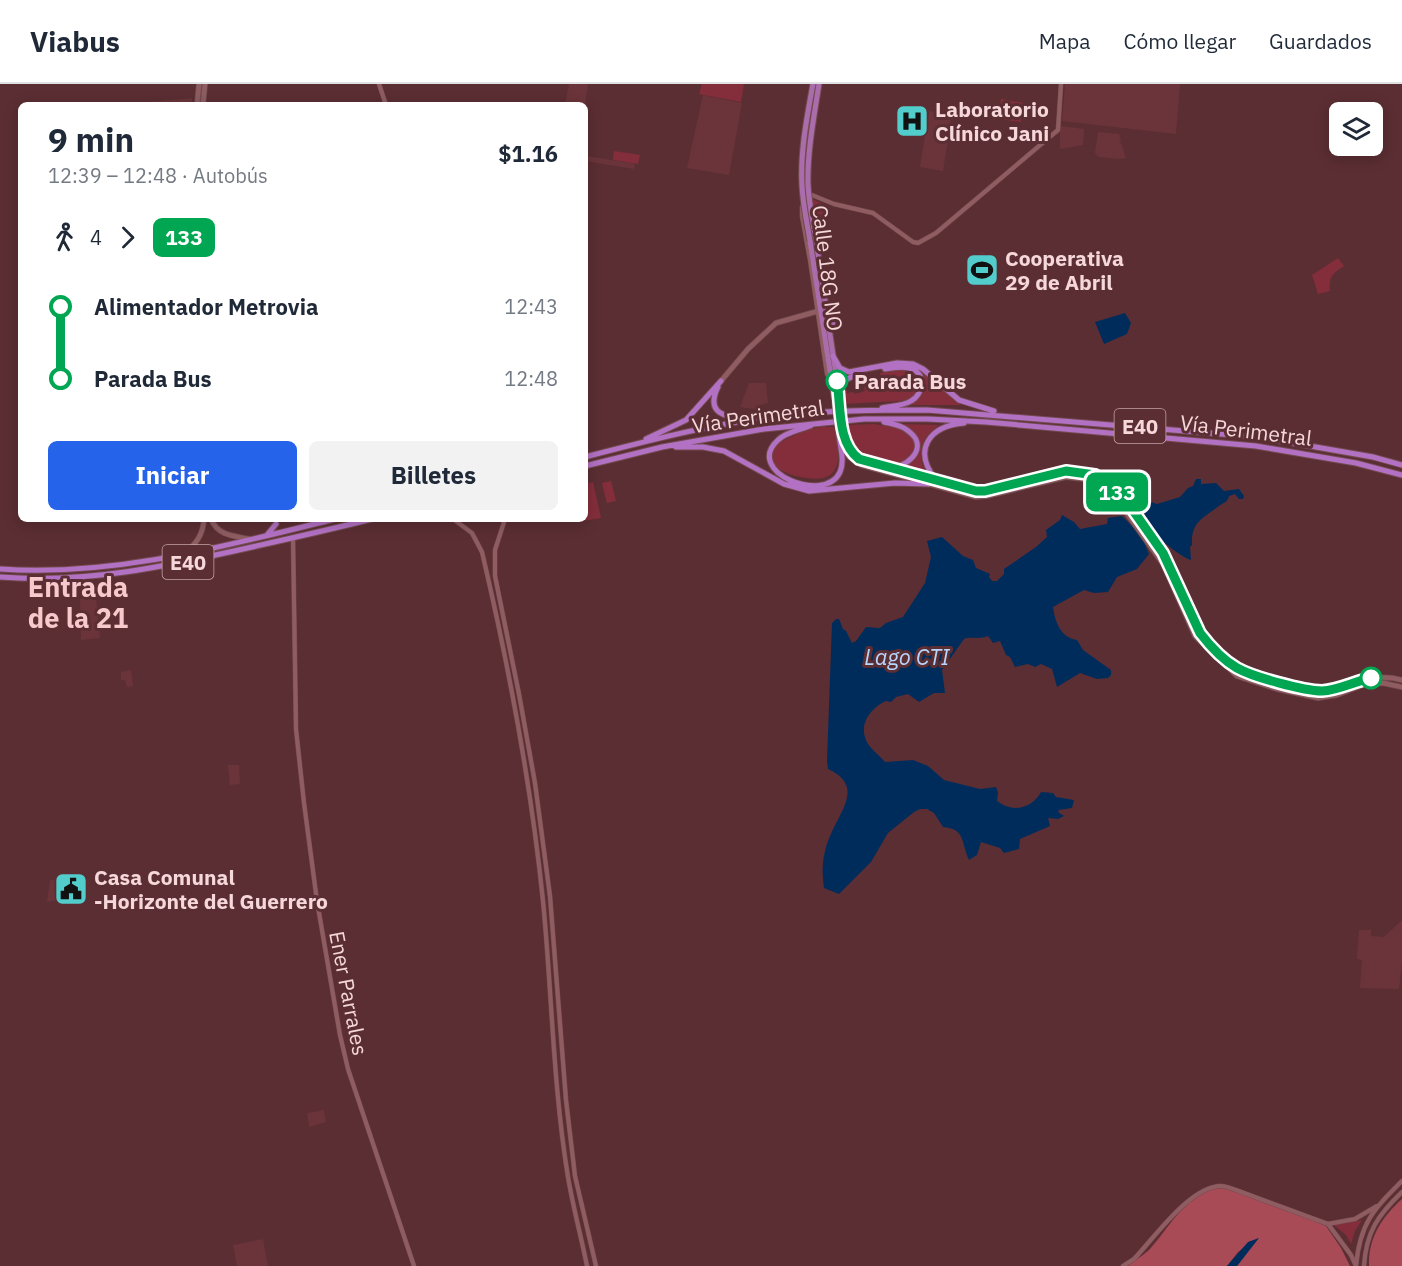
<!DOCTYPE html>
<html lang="es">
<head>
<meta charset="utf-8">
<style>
	:root { --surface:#fff; --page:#f2f2f3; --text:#1f2937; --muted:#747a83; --line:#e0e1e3; --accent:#2563eb }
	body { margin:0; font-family:"IBM Plex Sans",sans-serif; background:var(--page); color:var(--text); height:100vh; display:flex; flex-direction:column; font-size:22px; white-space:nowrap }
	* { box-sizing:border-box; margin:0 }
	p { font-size:20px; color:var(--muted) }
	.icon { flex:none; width:33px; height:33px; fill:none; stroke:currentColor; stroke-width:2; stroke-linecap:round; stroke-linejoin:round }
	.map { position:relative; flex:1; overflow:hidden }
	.details { position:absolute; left:18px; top:18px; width:570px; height:420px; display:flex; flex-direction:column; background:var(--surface); border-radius:9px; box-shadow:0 3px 15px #0003 }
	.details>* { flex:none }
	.badge { padding:0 12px; border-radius:9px; font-size:21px; line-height:39px }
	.buttons { position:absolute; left:1329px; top:18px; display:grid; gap:12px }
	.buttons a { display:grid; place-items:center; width:54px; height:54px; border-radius:9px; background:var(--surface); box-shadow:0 3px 15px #0003; font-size:30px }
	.map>.badge { position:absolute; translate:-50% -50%; box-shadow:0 0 0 3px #fff }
	.legs { display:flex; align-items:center; gap:9px; height:66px; padding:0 30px; font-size:20px }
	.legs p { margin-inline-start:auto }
	.head { display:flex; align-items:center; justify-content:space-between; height:102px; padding:0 30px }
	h1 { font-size:33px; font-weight:800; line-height:45px }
	.cta { display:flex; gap:12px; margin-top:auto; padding:12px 30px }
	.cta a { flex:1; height:69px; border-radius:9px; background:var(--accent); color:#fff; font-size:24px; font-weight:800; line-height:69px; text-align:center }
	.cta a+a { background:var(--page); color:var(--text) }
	ul { padding:0 30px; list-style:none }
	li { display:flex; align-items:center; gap:21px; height:72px; font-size:22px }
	li i { display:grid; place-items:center; width:9px; height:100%; margin:0 8px; background:currentColor }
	li i::after { content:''; width:15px; height:15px; margin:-8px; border:4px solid; border-radius:50%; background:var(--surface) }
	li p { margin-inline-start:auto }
	li:first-child i { background:linear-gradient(#0000 50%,currentColor 0) }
	li:last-child i { background:linear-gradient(currentColor 50%,#0000 0) }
	header { display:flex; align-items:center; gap:36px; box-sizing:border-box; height:84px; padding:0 30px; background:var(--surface); border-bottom:2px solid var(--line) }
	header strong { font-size:28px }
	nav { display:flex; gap:33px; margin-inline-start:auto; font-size:21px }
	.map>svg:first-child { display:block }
</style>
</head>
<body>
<header>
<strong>Viabus</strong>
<nav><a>Mapa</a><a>Cómo llegar</a><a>Guardados</a></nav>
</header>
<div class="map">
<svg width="1402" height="1182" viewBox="0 0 1402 1182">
	<rect width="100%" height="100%" fill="#5b2e33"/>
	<path fill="#6a343a" d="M569 0H588L585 21H565Z
		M1065 0H1180L1176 50 1062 37Z
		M703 11 742 19 729 91 687 84Z
		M192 14V21H138V19Z
		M929 27 952 31 943 87 920 83Z
		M1060 42 1084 45 1083 61 1060 65Z
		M1098 48 1119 50 1121 57 1119 60 1121 59 1126 74 1119 75 1099 73 1095 69Z
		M587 72 635 80 634 85 586 77Z
		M749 299H766L768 319 760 321 755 325 740 323Z
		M96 513 100 554 81 556 80 515Z
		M131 586 133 602 127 603 125 596H121V588Z
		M228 681H239L240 700 230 701Z
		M50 796H73V802L69 803V807H64L63 815 47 818Z
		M1402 836V877L1399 905 1360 904 1362 876 1357 875 1359 846H1371V852L1384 853Z
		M324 1026 326 1038 309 1043 307 1029Z
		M263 1155 268 1182H237L233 1161Z"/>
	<path fill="#842e3b" d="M702 0H744L741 18 699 10Z
		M1001 15 1024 19 1021 38 998 35Z
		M614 67 640 71 638 80 613 76Z
		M812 115 830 123 820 169Z
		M983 168 995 182 996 190 993 195 978 199 969 174Z
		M1338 174 1344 182C1333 189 1328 193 1330 207L1318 210 1312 191Z
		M916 284 922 287 961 321H907C929 314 924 299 916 284Z
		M904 285 914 290C919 300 919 307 910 315L899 317 843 320 842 307 847 306V309L853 308 855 310 865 307 864 302 880 296V289Z
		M873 340C886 342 922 345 913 367 911 372 905 378 900 380 888 385 856 372 851 360 849 354 849 347 848 341Z
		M898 340 939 341C920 354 915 372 928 392L901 385C916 377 916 368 915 352Z
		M821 343H834C841 370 844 400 807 394 793 392 783 389 772 380V371L778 359 806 346Z
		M611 397 616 417 607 419 602 399Z
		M593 398 601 434 582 437 581 435H585V400Z
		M28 506H71V513L28 515Z
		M1362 1136 1355 1147 1351 1160 1346 1151 1334 1141Z"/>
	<path fill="#a94b57" d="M1222 1102 1281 1123 1326 1142 1341 1164 1350 1182H1237L1258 1154 1238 1168 1227 1182H1128C1135 1176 1144 1171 1150 1165 1173 1139 1185 1110 1222 1102Z
		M1402 1115V1182H1369C1368 1154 1382 1133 1402 1115Z"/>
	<path fill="#002c5c" d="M1125 229 1131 239 1127 250 1104 260 1095 238Z
		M1196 395H1201V400L1216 399 1224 407 1239 405 1244 412 1243 415H1239L1235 410 1229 412C1227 419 1224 418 1219 422 1202 435 1191 438 1192 461L1190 463 1191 476C1183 474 1161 457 1155 450L1145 460 1149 470 1137 485 1117 493 1108 508 1094 509 1084 506 1053 523C1055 538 1061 554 1077 556L1083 566 1111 586V591L1108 594 1097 595 1080 589 1057 603 1052 585 1041 580 1035 583 1028 580 1015 583 1010 573 1006 571 1000 557 993 559 988 552C979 556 972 552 964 555L942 586 945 609H934L919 618 908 610 896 613 891 618 886 617C870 624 857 642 868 660 872 666 880 672 885 678L913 676 928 682 944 696 980 705 996 703 998 708 997 717C1012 729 1032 725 1041 708L1053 709 1056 713 1074 716 1072 724 1059 726 1058 728 1064 732 1058 735 1048 734 1050 742 1020 755 1019 765 1004 769 1000 764 981 758 977 771 969 776C961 759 966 745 943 743L934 729 927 725H920L914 728 888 749 871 778 839 810 824 804C821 786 823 768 830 752 840 727 865 702 828 685L827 677 832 539 836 535H839L843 545 846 547 852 559 856 557 866 543 880 544 886 539 903 533 925 499 931 473 927 457 942 453 963 472 973 476 976 484 990 490 989 493 992 497H997L1004 490V485L1036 463 1047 453 1046 446 1060 436 1062 431 1074 438 1080 445 1107 440 1108 434 1122 432 1136 446 1149 439 1139 419 1146 416 1157 420 1180 413 1188 404 1193 402Z
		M1259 1154 1237 1182H1227L1248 1158Z"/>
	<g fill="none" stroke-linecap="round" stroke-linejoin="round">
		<g stroke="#724b50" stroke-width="5">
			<path id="tertiary" d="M379 0 386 21
				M804 98 807 59 815 1
				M807 109 834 120 873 129 913 158 918 159 936 149 1058 46 1061 0
				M802 123V132L810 176 827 290 830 295
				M453 435 472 449 482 468C509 583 531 700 543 817 552 909 553 1002 568 1093 573 1123 581 1152 587 1182
				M505 435 495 466V492L519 610 535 699 550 812 566 1016 575 1092 596 1182
				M293 454 296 645 304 719 317 817 340 951 348 985 414 1182
				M1328 1140 1351 1171 1356 1182
				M1123 1182 1134 1175C1154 1154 1191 1101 1222 1102 1226 1102 1232 1105 1236 1106L1328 1140 1355 1135 1377 1122
				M1356 1182C1360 1139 1373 1126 1402 1097
				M1364 1182C1366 1148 1378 1131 1402 1108"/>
		</g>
		<g stroke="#724b50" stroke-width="6">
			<path id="secondary" d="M197 21 199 0
				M203 21 205 0
				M721 297 748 265 776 239 822 226
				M844 347 851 367 861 376 976 407H985L1066 387 1095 391 1112 402 1125 415 1163 469 1200 549C1210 562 1223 576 1237 584 1252 593 1308 609 1326 606 1355 602 1371 588 1402 596
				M842 359 849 373 861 381 976 413 987 412 1066 393 1092 396 1105 404 1115 413 1163 480 1195 552 1237 592 1277 605 1318 614 1337 611 1365 600 1383 599 1402 603
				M211 435C218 452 234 452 250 455
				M184 470C196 460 203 451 204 435"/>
		</g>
		<g stroke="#724b50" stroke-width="7">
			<path id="primary" d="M816 156 840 318
				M810 157 835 319
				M831 222 833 245"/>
		</g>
		<g stroke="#724b50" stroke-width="7">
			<path id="trunk" d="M833 272 840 284 849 288 897 279 913 280 923 285 959 316 994 327
				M718 303C705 329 725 334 747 334
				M839 311 843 297 858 290
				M882 324C891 322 903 322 911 317 924 310 927 288 909 284 902 282 892 284 885 285
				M884 338C892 340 901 341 907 346 929 361 912 380 893 384
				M812 341C801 346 786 348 778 356 743 388 825 421 840 388 845 377 840 362 839 351
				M646 355 686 336 721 297
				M676 363H703L724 367 784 400 809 407 895 399 929 400
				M585 373C654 355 724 337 795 330 839 326 883 326 927 326L1258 353 1373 373 1402 381
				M585 382 662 363 764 345 864 335H928L986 338 1256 362 1356 379 1402 391
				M936 396C912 366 929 342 964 339
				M267 451 276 440
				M0 485C114 493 225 462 335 435
				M0 493C86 500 168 482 252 463 292 454 332 445 372 435"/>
		</g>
		<use href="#tertiary" stroke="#8f5d61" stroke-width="4"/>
		<use href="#secondary" stroke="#8f5d61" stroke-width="4.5"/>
		<use href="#primary" stroke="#aa6cab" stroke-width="5"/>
		<use href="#trunk" stroke="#b371c4" stroke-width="5"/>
		<g stroke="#724b50" stroke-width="7" stroke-linecap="butt">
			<path id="primary-bridge" d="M816 156C813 138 809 120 808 101 807 68 814 33 819 0
				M810 157C807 139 803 121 802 102 800 68 807 33 813 0
				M840 318 844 347
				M835 319 839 351"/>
		</g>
		<use href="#primary-bridge" stroke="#aa6cab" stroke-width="5"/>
	</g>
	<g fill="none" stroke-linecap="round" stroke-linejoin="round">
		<g stroke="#fff" stroke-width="14">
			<path id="line-1" d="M837 297C841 321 837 359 859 375L976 407H985L1066 387 1095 391 1112 402 1125 415 1163 469 1200 549C1210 562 1223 576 1237 584 1253 593 1304 607 1322 607 1339 606 1355 597 1371 594"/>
		</g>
		<use href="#line-1" stroke="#00a651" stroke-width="9"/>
	</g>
	<defs>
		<g id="hospital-square" transform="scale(1.725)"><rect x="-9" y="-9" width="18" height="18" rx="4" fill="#52cdcc" stroke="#5b2e33"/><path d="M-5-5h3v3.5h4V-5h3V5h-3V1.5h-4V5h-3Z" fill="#111"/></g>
		<g id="stadium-square" transform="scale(1.725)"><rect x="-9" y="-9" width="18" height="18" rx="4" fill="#52cdcc" stroke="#5b2e33"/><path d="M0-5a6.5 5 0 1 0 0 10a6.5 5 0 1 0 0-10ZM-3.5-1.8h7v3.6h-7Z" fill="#111"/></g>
		<g id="civic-square" transform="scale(1.725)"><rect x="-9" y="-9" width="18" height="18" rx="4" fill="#52cdcc" stroke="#5b2e33"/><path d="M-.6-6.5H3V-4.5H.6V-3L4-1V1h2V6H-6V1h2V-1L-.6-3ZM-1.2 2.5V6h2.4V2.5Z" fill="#111"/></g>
	</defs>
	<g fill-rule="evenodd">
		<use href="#hospital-square" x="912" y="37"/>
		<use href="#stadium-square" x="982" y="186"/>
		<use href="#civic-square" x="71" y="805"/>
	</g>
	<g fill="#fff" stroke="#00a651" stroke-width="3">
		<circle cx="837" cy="297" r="10"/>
		<circle cx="1371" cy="594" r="10"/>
	</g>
	<g text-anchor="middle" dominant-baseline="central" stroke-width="6" stroke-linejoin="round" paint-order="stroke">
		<g fill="#5b2e33" stroke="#c8a5a8" stroke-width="1.5">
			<rect x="1114.5" y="325" width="51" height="34" rx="4.5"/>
			<rect x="162.5" y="461" width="51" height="34" rx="4.5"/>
		</g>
		<g font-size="20" font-weight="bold" fill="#f6d8da">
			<text x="1140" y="342">E40</text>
			<text x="188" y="478">E40</text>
		</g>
		<g font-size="21" font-weight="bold" fill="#f6d8da" stroke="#5b2e33" text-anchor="start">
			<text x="935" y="25">Laboratorio<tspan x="935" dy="24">Clínico Jani</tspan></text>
			<text x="1005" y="174">Cooperativa<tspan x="1005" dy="24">29 de Abril</tspan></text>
			<text x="94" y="793">Casa Comunal<tspan x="94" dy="24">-Horizonte del Guerrero</tspan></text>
		</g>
		<g font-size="21" fill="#f6d8da" stroke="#5b2e33">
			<text transform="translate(828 184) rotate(83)">Calle 18G NO</text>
			<text transform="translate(758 332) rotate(-8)">Vía Perimetral</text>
			<text transform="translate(1246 346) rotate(7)">Vía Perimetral</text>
			<text transform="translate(349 909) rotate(79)">Ener Parrales</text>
		</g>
		<g font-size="21" font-weight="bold" fill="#f6d8da" stroke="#5b2e33" text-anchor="start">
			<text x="854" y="297">Parada Bus</text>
		</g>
		<g font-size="22" font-style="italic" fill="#b8d5fb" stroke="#5b2e33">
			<text x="907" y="572">Lago CTI</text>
		</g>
		<g font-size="27" font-weight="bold" fill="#f8c9cc" stroke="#5b2e33">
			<text x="78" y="502">Entrada<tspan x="78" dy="31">de la 21</tspan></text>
		</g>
	</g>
</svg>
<div class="buttons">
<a><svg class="icon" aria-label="layers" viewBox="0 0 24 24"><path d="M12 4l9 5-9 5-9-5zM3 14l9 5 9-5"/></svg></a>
</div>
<b class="badge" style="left:1117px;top:408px;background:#00a651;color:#fff">133</b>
<section class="details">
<div class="head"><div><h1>9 min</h1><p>12:39 – 12:48 · Autobús</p></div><b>$1.16</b></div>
<div class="legs"><svg class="icon" aria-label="walk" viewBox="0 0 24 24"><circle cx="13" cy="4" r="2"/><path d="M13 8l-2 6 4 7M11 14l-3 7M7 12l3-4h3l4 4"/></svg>4<svg class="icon" aria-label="forward" viewBox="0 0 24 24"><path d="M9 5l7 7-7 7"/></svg><b class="badge" style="background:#00a651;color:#fff">133</b></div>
<ul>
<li><i style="color:#00a651"></i><b>Alimentador Metrovia</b><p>12:43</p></li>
<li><i style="color:#00a651"></i><b>Parada Bus</b><p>12:48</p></li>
</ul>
<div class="cta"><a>Iniciar</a><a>Billetes</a></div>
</section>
</div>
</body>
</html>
